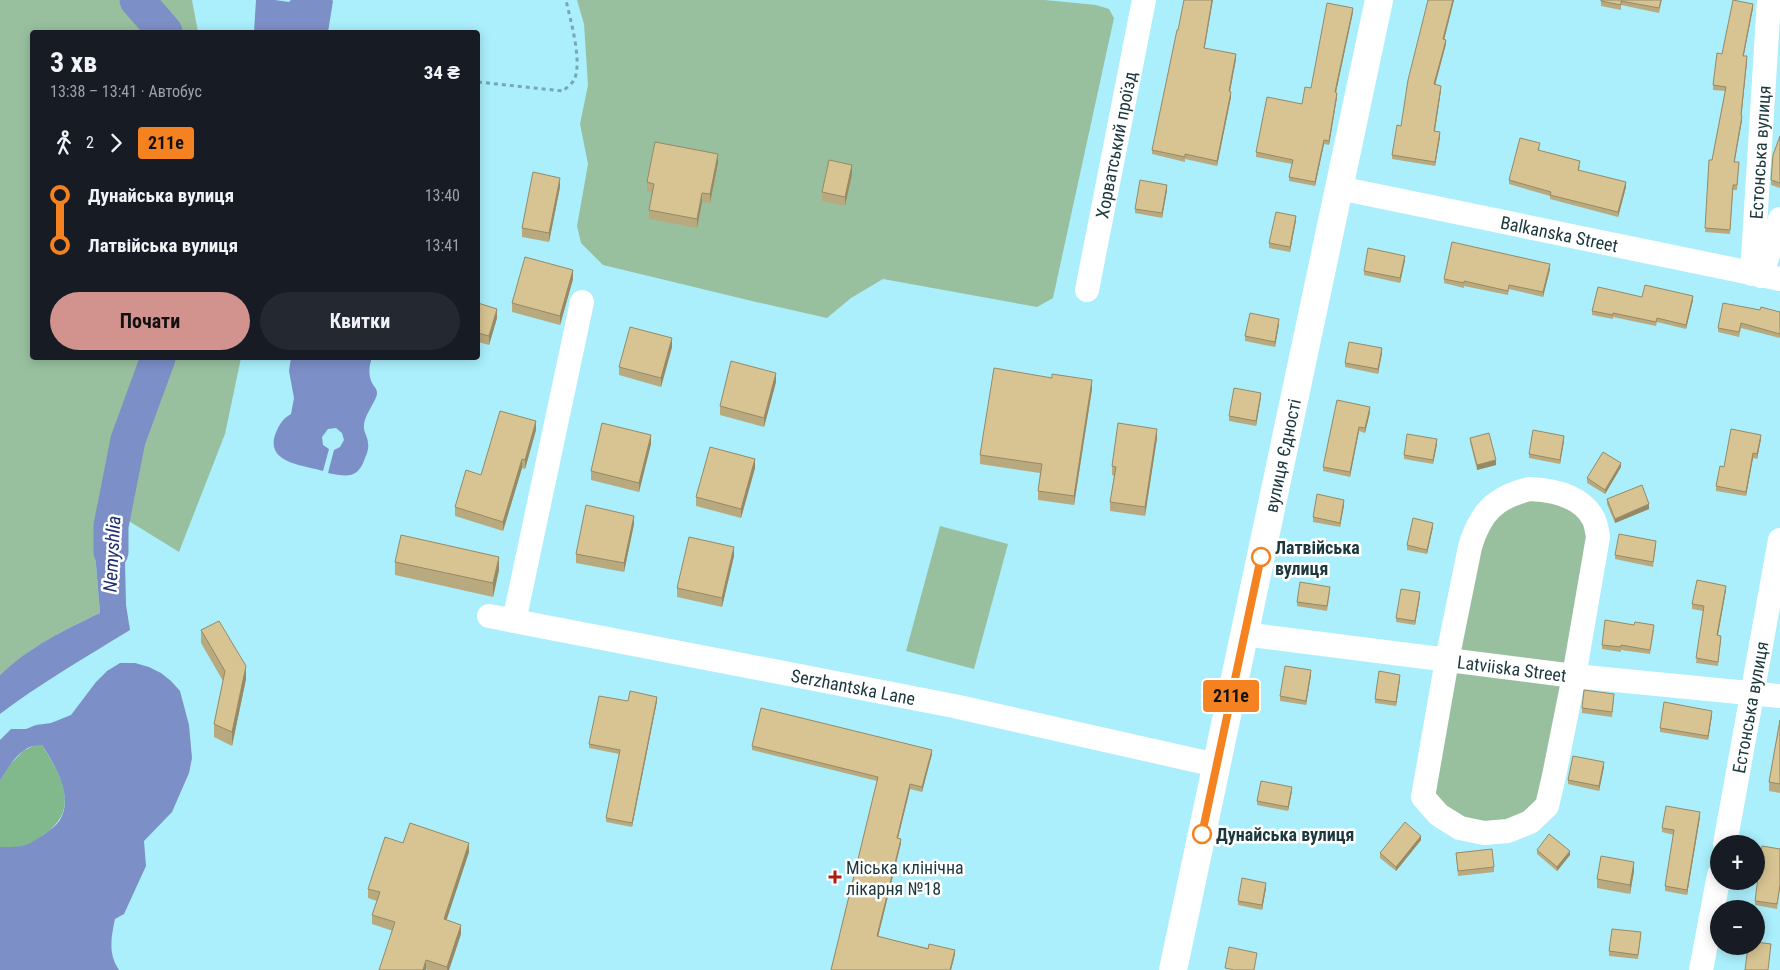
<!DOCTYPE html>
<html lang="uk">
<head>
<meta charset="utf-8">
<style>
	:root { --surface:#171b24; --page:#242831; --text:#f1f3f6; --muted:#9ea1a6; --accent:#d2928e }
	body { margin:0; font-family:"Roboto Condensed",sans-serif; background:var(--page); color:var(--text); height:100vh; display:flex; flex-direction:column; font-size:19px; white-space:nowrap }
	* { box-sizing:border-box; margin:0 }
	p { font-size:16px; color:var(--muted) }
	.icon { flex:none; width:28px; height:28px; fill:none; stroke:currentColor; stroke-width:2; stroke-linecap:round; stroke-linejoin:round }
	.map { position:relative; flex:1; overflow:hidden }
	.panel { position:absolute; left:30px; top:30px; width:450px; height:330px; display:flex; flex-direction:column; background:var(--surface); border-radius:5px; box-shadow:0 2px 12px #0003 }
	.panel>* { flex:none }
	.badge { padding:0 10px; border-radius:4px; font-size:18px; line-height:32px }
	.buttons { position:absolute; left:1710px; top:835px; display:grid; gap:10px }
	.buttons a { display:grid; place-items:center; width:55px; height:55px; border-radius:50%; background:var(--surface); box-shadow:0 2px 12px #0003; font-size:25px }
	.map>.badge { position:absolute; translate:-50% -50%; box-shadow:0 0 0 2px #fff }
	.legs { display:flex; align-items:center; gap:8px; height:55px; padding:0 20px; font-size:16px }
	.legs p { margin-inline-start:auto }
	.overview { display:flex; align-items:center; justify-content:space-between; height:85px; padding:0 20px }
	h1 { font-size:28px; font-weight:700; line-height:38px }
	.button { display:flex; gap:10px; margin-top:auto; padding:10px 20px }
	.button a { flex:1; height:58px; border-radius:30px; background:var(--accent); color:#111; font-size:20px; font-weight:700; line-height:58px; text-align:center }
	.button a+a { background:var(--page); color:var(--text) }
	ul { padding:0 20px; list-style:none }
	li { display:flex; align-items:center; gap:18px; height:50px; font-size:19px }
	li i { display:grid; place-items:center; width:8px; height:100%; margin:0 6px; background:currentColor }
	li i::after { content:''; width:12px; height:12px; margin:-6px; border:4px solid; border-radius:50%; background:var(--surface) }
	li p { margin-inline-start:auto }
	li:first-child i { background:linear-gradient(#0000 50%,currentColor 0) }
	li:last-child i { background:linear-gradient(currentColor 50%,#0000 0) }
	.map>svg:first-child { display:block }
</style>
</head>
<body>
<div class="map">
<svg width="1780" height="970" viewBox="0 0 1780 970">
	<rect width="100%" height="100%" fill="#abeffc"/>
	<path fill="#98c09f" d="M0 0H192L198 32H32V358H241L225 434 179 552 124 518 110 498 96 522V564L100 613C63 630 30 647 0 675Z
		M577 0H1045L1096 5 1109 9 1114 18 1053 298 1037 307 883 279 851 298 827 318 756 302 603 265 581 243 577 226 588 164 580 124 588 85 584 24Z
		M1530 489 1593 518 1547 806 1484 833 1423 797 1475 529Z
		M940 526 1008 544 974 669 906 651Z"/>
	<path fill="#81b98c" d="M35 745H42C60 774 81 808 46 833 27 847 23 848 0 847V781L9 766 23 751Z"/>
	<path fill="#7c8fc7" d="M256 0H275L289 2 291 0H332L333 1 328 32H254Z
		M291 358H372C369 365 368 375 372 383 374 387 377 388 377 393 377 400 365 414 364 425 363 432 368 437 368 443 369 448 367 454 365 458 358 479 347 477 328 473L334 450 340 447 344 440 342 433 336 428 328 429 322 437 323 445 329 449 323 471C303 465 266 463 275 435 279 425 282 419 291 414L294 398 289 371Z
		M110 497 124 518 126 605 130 630C86 657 41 683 0 714V675C31 646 62 631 100 613L96 564V522Z
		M120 663H135L149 667 161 673 171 681 180 691 189 725 192 758 189 773 172 812 144 841 146 866 124 914 115 919C111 938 108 954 119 970H0V847C24 847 26 847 46 833 51 829 57 825 60 820 74 796 55 765 42 745 22 743 9 766 0 781V740L11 729H26L36 725 51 723 71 715 96 682 107 671Z"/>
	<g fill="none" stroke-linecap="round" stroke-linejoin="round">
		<path stroke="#7c8fc7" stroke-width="35" d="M137 0 165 32
			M111 552V526L128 440 158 358"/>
		<path stroke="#74a9b3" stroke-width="3" stroke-dasharray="4 4" stroke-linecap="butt" d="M478 82 563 91C566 88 572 84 574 80 583 62 570 19 566 0"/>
		<g stroke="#fff" stroke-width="24">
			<path id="s1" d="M1339 188 1780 279"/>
			<path id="s2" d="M1752 274 1769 0"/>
			<path d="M1761 276 1780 219"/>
			<path id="s3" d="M1087 290 1144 0"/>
			<path d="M1530 489C1553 490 1581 496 1593 518 1596 523 1597 531 1598 537L1574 676 1554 776 1547 806 1530 822 1508 831 1484 833 1460 828 1439 815 1423 797 1447 660 1470 547C1480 513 1495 497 1530 489Z"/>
			<path id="s4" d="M489 616 954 706 1216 765"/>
			<path d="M514 621 582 302"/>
			<path id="s5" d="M1244 634 1574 676 1780 696"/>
			<path id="s6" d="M1725 844 1780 540"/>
			<path d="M1701 970 1719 875"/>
		</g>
		<path stroke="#fff" stroke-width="28" id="s7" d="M1173 970 1379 0"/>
	</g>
	<path fill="#b9a97e" d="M1428 0H1454L1444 40 1446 44 1435 85 1441 90 1435 131 1440 137 1435 166 1392 159V155L1401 126Z
		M1600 0H1662L1659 13 1621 5V10L1601 6V0Z
		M1753 8 1743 56 1747 61 1741 115 1742 120 1734 162H1739L1737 190H1733L1730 234 1705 232 1712 160 1725 91 1713 90V85L1722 54Z
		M1353 12 1336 92 1337 97 1329 145 1324 144 1315 186 1289 181V177L1292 164 1256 157V152L1302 104Z
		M1204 48 1236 59 1230 92 1231 97 1217 166 1185 159V162L1152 154V150Z
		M1780 136V188L1771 185 1773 155Z
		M1540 147 1539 150 1580 166 1579 170 1626 187 1618 217 1550 199V196L1509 184V180Z
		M718 163 710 203 702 202 697 228 649 219V210L652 192 647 191V182Z
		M852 174 845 206 822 201V192Z
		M560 187 549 242 522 237V228Z
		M1167 190 1162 218 1135 213V209Z
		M1296 220 1290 252 1269 248V243Z
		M1405 260 1400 283 1364 275V271Z
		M1550 269 1543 297 1509 289 1508 295 1464 286V288L1444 283V279Z
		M573 279 560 325 512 312V303Z
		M1642 297 1693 300 1686 329 1657 322 1656 326 1613 317V319L1592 315V311Z
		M478 303 497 318 489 345 478 342Z
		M1760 310 1780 312V338L1741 328 1739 337 1718 332V328Z
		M1279 324 1275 347 1245 341V336Z
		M672 347 661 387 619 375V367Z
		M1382 353 1378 374 1345 367V363Z
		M1052 378 1092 389 1074 505 1038 500V491L1040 473 980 464V455Z
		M776 382 764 427 720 415V406Z
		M1261 397 1256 426 1229 421V416Z
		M1370 412 1365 433 1359 431 1350 477 1323 471V467Z
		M536 430 525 469 522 468 503 531 455 516V507L481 475Z
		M1157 438 1145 516 1110 511V502L1114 476 1112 475V466Z
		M1470 438 1496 465 1477 470 1470 442Z
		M1761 439 1757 459 1753 458 1746 496 1716 491V486L1724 467Z
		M1564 441 1560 464 1529 458V454Z
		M651 444 639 492 591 480V471Z
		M1437 444 1433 464 1404 459V455Z
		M1621 467 1605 494 1587 483V478Z
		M755 468 741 518 696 506V497Z
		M1607 499 1649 509 1615 523 1607 504Z
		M1344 505 1340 527 1313 522V517Z
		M634 524 624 572 576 563V554Z
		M1433 527 1427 554 1407 550V545Z
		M1656 546 1653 567 1615 559V555Z
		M734 556 722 607 677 597V588Z
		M395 562 499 570 493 597 395 575Z
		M1726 590 1718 635 1721 640 1718 666 1696 663 1703 611 1692 609V604Z
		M1330 592 1327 611 1297 606V602Z
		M1420 596 1415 625 1396 622V618Z
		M201 630 246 679 232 746 214 737V724L223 681 201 643Z
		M1654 630 1650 654 1621 650V652L1602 649V645Z
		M1311 675 1306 705 1280 701V696Z
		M1400 679 1396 706 1375 703V699Z
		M1614 699 1612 717 1582 713V708Z
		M628 701H657L632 827 606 822V818L619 754 589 748V744Z
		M1712 715 1708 740 1660 732V728Z
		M1780 720V793L1769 791V782Z
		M752 746 932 754 922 792 910 789 898 838 901 843 878 937 955 954 951 970H831L877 781 752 750Z
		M1604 767 1599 791 1568 784V780Z
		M1292 791 1288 811 1257 805V801Z
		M1700 817 1687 895 1665 891V886L1674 835 1662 832V828Z
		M1421 840 1396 871 1380 858V853Z
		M403 843 469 852 446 920 461 934 449 970H428L426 969V970H379L393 931 372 924V915L377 901 368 898V889Z
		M1780 849V889L1777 909 1755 905V901Z
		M1537 850 1570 855 1557 871 1537 854Z
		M1456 853 1494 867V872L1458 876Z
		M1634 871 1630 894 1597 888V879Z
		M1266 888 1262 910 1238 905V901Z
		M1641 937 1638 959 1609 956V951Z"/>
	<path fill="#968966" d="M1212 0H1213L1204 52V48Z
		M1453 0H1454L1443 44V39Z
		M1753 4V8L1743 60V56Z
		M1353 8V12L1335 97V92Z
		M1446 40V44L1434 89V84Z
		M1236 54V59L1229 96V91Z
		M1747 56V61L1741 120V115Z
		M1441 86V90L1434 136V131Z
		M1231 92V97L1217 166V161Z
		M1337 93V97L1329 145V141Z
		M1742 116V120L1734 166V162Z
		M1440 132V137L1435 166V162Z
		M1324 140V144L1315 186V182Z
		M718 154V163L710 203V194Z
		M852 165V174L845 206V197Z
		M560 178V187L549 242V233Z
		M1626 182V187L1618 217V212Z
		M1167 185V190L1162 218V213Z
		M702 193V202L697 228V219Z
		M1296 216V220L1290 252V247Z
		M1405 256V260L1400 283V278Z
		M1550 264V269L1543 297V292Z
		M573 270V279L560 325V316Z
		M1693 296V300L1686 329V325Z
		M497 309V318L489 345V336Z
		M1279 319V324L1275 347V342Z
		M672 338V347L661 387V378Z
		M1382 348V353L1378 374V369Z
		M776 373V382L764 427V418Z
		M1092 380V389L1074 505V496Z
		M1261 393V397L1256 426V421Z
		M1370 407V412L1365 433V428Z
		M536 421V430L525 469V460Z
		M1359 427V431L1350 477V472Z
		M1157 429V438L1145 516V507Z
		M651 435V444L639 492V483Z
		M1761 435V439L1757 459V454Z
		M1564 436V441L1560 464V460Z
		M1437 439V444L1433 464V460Z
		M1753 453V458L1746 496V492Z
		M522 459V468L503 531V522Z
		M755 459V468L741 518V509Z
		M1496 460V465L1477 470V465Z
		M1621 463V467L1605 494V490Z
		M1344 500V505L1340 527V523Z
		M1649 504V509L1615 523V519Z
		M634 516V524L624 572V563Z
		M1433 523V527L1427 554V550Z
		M734 547V556L722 607V598Z
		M499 557V570L493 597V583Z
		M1726 586V590L1717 640V635Z
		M1420 592V596L1415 625V621Z
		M246 666V679L232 746V732Z
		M1311 670V675L1306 705V701Z
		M1400 675V679L1396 706V702Z
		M657 697V701L632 827V823Z
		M1712 711V715L1708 740V736Z
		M932 750V754L922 792V787Z
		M1604 762V767L1599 791V786Z
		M910 784V789L897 842V838Z
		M1292 787V791L1288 811V807Z
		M1700 812V817L1687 895V890Z
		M1421 836V840L1396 871V867Z
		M901 839V843L877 941V936Z
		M469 843V852L444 928V919Z
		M1570 851V855L1557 871V867Z
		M1634 862V871L1630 894V885Z
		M1266 883V888L1262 910V905Z
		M461 925V934L449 970H447V967Z
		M955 950V954L951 970H950Z
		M426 960V970H423Z"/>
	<path fill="#d7c492" stroke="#968966" d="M1184 0H1212L1204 48 1236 54 1229 91 1231 92 1217 161 1185 154V157L1152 150 1177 30H1178Z
		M1428 0H1453L1443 39 1446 40 1434 84 1441 86 1434 131 1440 132 1435 162 1392 155 1397 125 1401 126 1408 80Z
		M1601 0H1661L1659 8 1621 1V5L1601 1Z
		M1733 0 1753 4 1743 56H1747L1741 115 1742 116 1734 162H1739L1737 185H1733L1730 230 1705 228 1709 160H1712L1726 87 1713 85 1717 53 1722 54Z
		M1327 3 1353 8 1335 92 1337 93 1329 141 1324 140 1315 182 1289 177 1293 160 1256 152 1267 97 1302 104 1305 87 1311 88Z
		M1780 136V183L1771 180 1773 155Z
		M1520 138 1540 143 1538 150 1580 161 1578 170 1626 182 1618 212 1550 195 1551 192 1509 180Z
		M655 142 718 154 710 194 702 193 697 219 649 210 654 184 647 182Z
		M829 160 852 165 845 197 822 192Z
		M533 172 560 178 549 233 522 228Z
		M1140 180 1167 185 1162 213 1135 209Z
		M1276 212 1296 216 1290 247 1269 243Z
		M1452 242 1550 264 1543 292 1509 285 1508 291 1464 281V283L1444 279Z
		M1368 248 1405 256 1400 278 1364 271Z
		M525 257 573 270 560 316 512 303Z
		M1645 285 1693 296 1686 325 1657 318 1656 322 1613 313V315L1592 311 1598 287 1642 297Z
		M478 303 497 309 489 336 478 333Z
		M1723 303 1760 310 1761 307 1780 312V334L1741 323 1739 332 1718 328Z
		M1250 313 1279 319 1275 342 1245 336Z
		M630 327 672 338 661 378 619 367Z
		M1349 342 1382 348 1378 369 1345 363Z
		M731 361 776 373 764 418 720 406Z
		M994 368 1052 378V374L1092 380 1074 496 1038 491 1042 464 980 455Z
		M1234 388 1261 393 1256 421 1229 416Z
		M1337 400 1370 407 1365 428 1359 427 1350 472 1323 467Z
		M500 411 536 421 525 460 522 459 503 522 455 507 466 470 481 475Z
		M602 423 651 435 639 483 591 471Z
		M1118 423 1157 429 1145 507 1110 502 1116 467 1112 466Z
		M1731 429 1761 435 1757 454 1753 453 1746 492 1716 486 1720 466 1724 467Z
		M1533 430 1564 436 1560 460 1529 454Z
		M1489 433 1496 460 1477 465 1470 438Z
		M1407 434 1437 439 1433 460 1404 455Z
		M710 447 755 459 741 509 696 497Z
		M1603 452 1621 463 1605 490 1587 478Z
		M1642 485 1649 504 1615 519 1607 499Z
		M1317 494 1344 500 1340 523 1313 517Z
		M586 505 634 516 624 563 576 554Z
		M1413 518 1433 523 1427 550 1407 545Z
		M1619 534 1656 541 1653 562 1615 555Z
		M401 535 499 557 493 583 395 562Z
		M689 537 734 547 722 598 677 588Z
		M1697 580 1726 586 1717 635 1721 636 1718 662 1696 658 1704 606 1692 604Z
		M1300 582 1330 587 1327 606 1297 602Z
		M1401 589 1420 592 1415 621 1396 618Z
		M1605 620 1634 625 1635 622 1654 625 1650 650 1621 645V647L1602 645Z
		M219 621 246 666 232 732 214 724 225 671 201 630Z
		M1285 666 1311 670 1306 701 1280 696Z
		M1379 671 1400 675 1396 702 1375 699Z
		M1584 690 1614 694 1612 712 1582 708Z
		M630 691 657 697 632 823 606 818 620 750 589 744 599 696 628 701Z
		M1664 702 1712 711 1708 736 1660 728Z
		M761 708 932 750 922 787 910 784 897 838 901 839 877 936 928 949 929 944 955 950 950 970H831L878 777 752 746Z
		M1780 720V784L1769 782Z
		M1573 756 1604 762 1599 786 1568 780Z
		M1261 781 1292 787 1288 807 1257 801Z
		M1666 806 1700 812 1687 890 1665 886 1674 830 1662 828Z
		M1405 822 1421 836 1396 867 1380 853Z
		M410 823 469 843 444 919 461 925 447 967 426 960 423 970H379L395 922 372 915 380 892 368 889 385 837 403 843Z
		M1549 834 1570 851 1557 867 1537 850Z
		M1762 846 1780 849V885L1777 904 1755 901Z
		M1492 849 1494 867 1458 871 1456 853Z
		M1601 856 1634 862 1630 885 1597 879Z
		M1242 878 1266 883 1262 905 1238 901Z
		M1612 929 1641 932 1638 955 1609 951Z
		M1756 942 1771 944 1768 970H1745L1748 946H1756Z
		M1229 947 1257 953 1254 970H1234L1225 968Z"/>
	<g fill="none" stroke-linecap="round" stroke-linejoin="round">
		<g stroke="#fff" stroke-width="11">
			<path id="line-1" d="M1202 834 1261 557"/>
		</g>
		<use href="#line-1" stroke="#f58220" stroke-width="8"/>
	</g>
	<g fill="#fff" stroke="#f58220" stroke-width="2.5">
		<circle cx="1261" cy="557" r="9"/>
		<circle cx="1202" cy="834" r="9"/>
	</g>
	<path fill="#ac1c0f" stroke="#fff" stroke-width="2" d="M832.5 869.5h5v5h5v5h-5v5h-5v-5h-5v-5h5z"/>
	<g text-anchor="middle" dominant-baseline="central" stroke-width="5" stroke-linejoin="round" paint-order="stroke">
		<g font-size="18" fill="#1c383d" stroke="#fff">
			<text stroke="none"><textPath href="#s3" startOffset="148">Хорватський проїзд</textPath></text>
			<text stroke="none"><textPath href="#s2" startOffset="122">Естонська вулиця</textPath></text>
			<text stroke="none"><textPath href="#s1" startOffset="225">Balkanska Street</textPath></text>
			<text stroke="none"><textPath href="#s7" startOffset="526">вулиця Єдності</textPath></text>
			<text stroke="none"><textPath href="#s5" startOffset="270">Latviiska Street</textPath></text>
			<text stroke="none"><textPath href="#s4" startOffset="371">Serzhantska Lane</textPath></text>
			<text stroke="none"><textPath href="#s6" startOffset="139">Естонська вулиця</textPath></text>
		</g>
		<g font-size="18" font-weight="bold" fill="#1c383d" stroke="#fff" text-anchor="start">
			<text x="1275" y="547">Латвійська<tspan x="1275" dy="21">вулиця</tspan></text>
			<text x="1216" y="834">Дунайська вулиця</text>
		</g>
		<g font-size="18" fill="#1c383d" stroke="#fff" text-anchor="start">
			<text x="846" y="867">Міська клінічна<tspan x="846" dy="21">лікарня №18</tspan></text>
		</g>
		<g font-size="19" font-style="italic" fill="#1f2c6f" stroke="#fff">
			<text transform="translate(112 554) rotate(-87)">Nemyshlia</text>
		</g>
	</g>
</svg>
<div class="buttons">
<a>+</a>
<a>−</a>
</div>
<b class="badge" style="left:1231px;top:696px;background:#f58220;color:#111">211е</b>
<section class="panel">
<div class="overview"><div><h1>3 хв</h1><p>13:38 – 13:41 · Автобус</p></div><b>34 ₴</b></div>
<div class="legs"><svg class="icon" aria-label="walk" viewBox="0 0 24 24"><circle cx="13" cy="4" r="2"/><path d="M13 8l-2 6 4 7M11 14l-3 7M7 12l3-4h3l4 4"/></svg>2<svg class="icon" aria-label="forward" viewBox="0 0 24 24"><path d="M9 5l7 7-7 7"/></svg><b class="badge" style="background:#f58220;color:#111">211е</b></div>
<ul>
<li><i style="color:#f58220"></i><b>Дунайська вулиця</b><p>13:40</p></li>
<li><i style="color:#f58220"></i><b>Латвійська вулиця</b><p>13:41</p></li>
</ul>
<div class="button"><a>Почати</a><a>Квитки</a></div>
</section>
</div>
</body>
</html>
